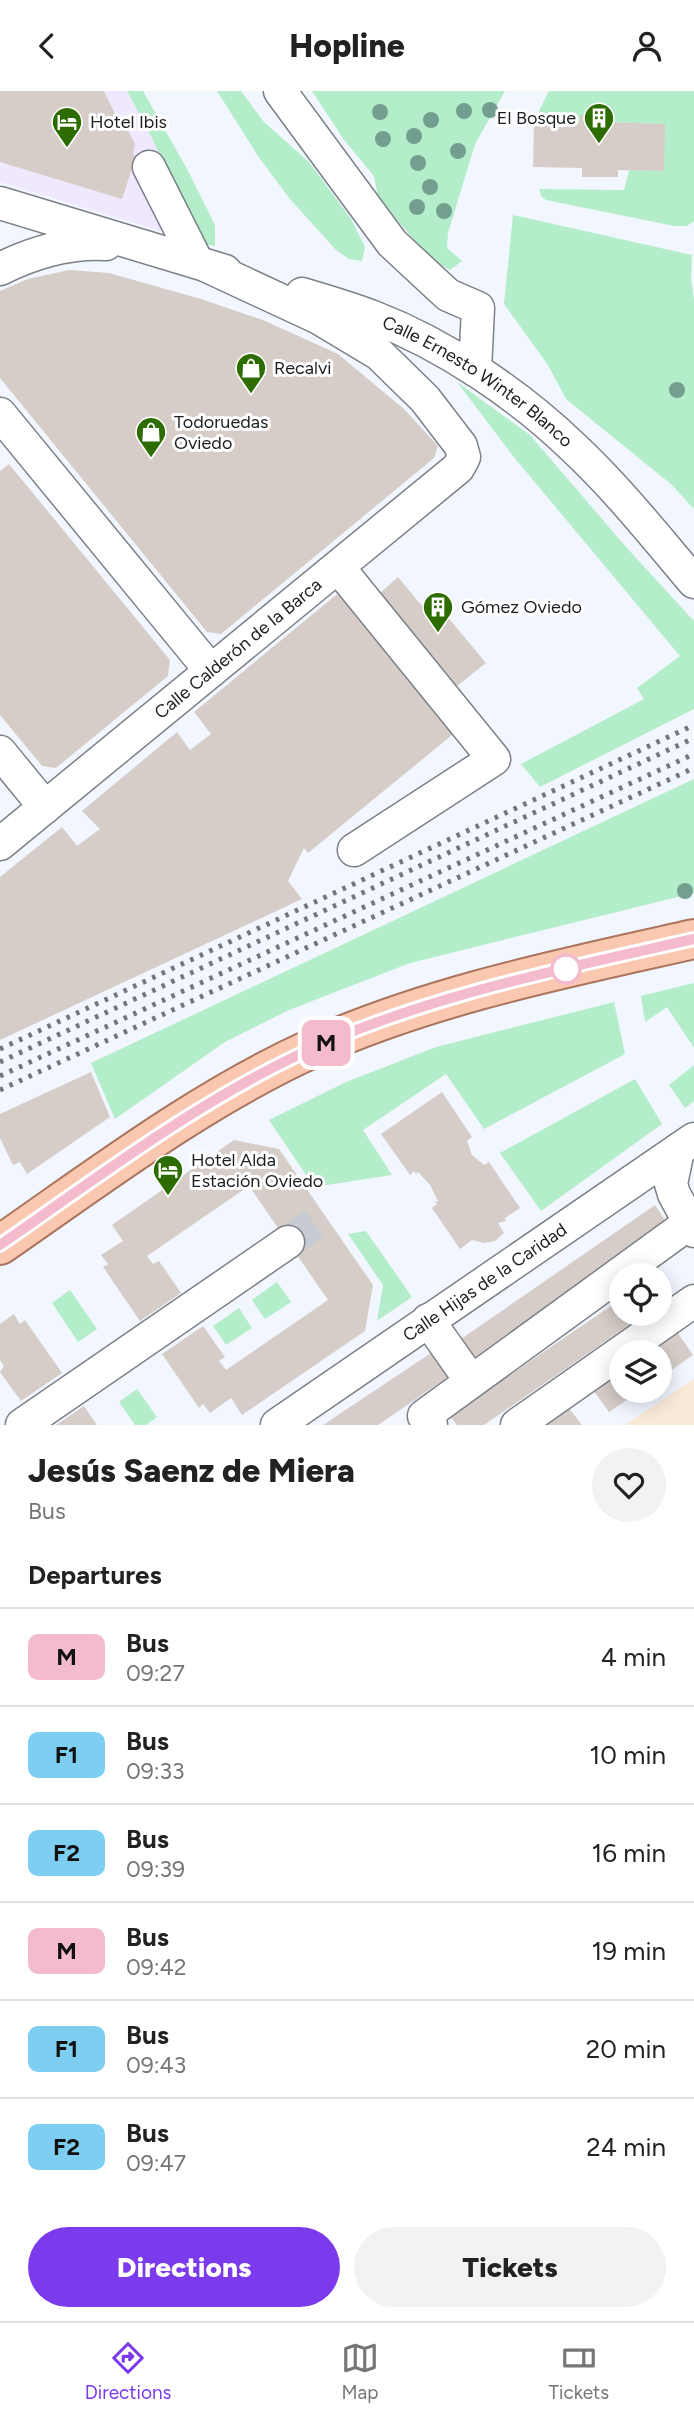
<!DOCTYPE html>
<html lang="en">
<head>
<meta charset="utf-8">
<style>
	:root { --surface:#fff; --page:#f2f2f2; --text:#222; --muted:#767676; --line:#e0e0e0; --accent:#7c3aed }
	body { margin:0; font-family:Figtree,sans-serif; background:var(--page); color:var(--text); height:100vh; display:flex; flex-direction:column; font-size:26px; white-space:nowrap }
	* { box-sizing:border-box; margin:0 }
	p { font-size:23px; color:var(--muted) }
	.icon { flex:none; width:38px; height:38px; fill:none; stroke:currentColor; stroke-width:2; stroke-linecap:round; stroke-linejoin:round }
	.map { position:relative; height:1334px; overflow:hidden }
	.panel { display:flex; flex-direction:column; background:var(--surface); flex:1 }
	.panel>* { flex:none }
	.badge { padding:0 14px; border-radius:10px; font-size:24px; line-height:46px }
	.controls { position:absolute; left:609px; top:1172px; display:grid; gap:14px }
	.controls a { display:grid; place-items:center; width:63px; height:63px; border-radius:50%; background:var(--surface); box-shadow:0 4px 18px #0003; font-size:35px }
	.map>.badge { position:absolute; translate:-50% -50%; box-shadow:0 0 0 4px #fff }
	h2 { padding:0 28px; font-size:26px; line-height:63px }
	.round { display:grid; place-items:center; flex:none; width:74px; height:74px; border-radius:37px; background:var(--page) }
	.headline { display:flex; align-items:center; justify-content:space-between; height:119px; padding:0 28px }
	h1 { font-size:33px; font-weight:800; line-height:52px }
	.primary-button { display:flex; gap:14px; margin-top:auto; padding:14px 28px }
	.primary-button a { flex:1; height:80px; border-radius:42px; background:var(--accent); color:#fff; font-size:28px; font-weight:800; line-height:80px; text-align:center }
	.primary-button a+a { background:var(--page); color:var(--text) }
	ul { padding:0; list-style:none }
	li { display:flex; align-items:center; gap:21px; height:98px; padding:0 28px; border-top:2px solid var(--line) }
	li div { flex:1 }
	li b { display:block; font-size:26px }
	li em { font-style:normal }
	li .badge { min-width:77px; font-weight:700; text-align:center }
	header { display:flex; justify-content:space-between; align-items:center; height:91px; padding:0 28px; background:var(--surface); font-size:32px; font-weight:800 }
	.tab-bar { display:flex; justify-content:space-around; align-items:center; height:98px; border-top:2px solid var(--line); background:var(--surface); font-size:19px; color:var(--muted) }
	.tab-bar a { display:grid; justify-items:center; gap:4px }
	.tab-bar .selected { color:var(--accent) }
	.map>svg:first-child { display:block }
</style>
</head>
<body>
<header><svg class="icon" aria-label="back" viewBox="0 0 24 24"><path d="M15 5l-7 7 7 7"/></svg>Hopline<svg class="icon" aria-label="person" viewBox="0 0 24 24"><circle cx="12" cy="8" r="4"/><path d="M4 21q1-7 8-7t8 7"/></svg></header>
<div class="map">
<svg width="694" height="1334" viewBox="0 0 694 1334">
	<rect width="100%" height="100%" fill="#f2f6ff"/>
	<path fill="#efe8fe" d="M0 0H127L152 47 200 152 0 91Z"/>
	<path fill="#f9ead7" d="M694 1288V1334H625Z"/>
	<path fill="#b4edc9" d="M127 0H143L187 78 215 134V155L200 152 152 47Z
		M217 0H241L264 31 309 71 351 128 365 156 362 170 349 168 336 159 289 107 258 65Z
		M312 0H505L475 53 448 142 447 157 462 170 450 179 430 168 378 106 374 85 344 49Z
		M549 0H694V130L687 135H674L546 109 541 105 539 98 624 99 629 79 664 80V33L603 31V24H580V30H534Z
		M513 124 692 164 691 189 694 208V418L672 394 566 308 548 274 504 213Z
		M457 291 530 344 626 456 694 530V618L540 696 521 673 644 608 637 597 680 565 513 365Z
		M694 688V802L410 872 289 919 225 951 115 1028 91 972Z
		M694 892V957L667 916 645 931 641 905Z
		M614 911 625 963 484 1038 446 983 363 1039 392 1084 314 1096 269 1029 346 991 436 956Z
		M694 974V1010L685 1017 669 994Z
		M635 988 662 1033 541 1120 500 1062Z
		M366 1140 412 1206 377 1230 383 1194 348 1143Z
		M277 1191 291 1211 265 1228 252 1209Z
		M70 1199 97 1238 78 1251 52 1212Z
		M239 1217 252 1237 226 1254 213 1235Z
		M137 1298 157 1326 146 1334H135L119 1311Z"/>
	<path fill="#d6cdc8" d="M0 0H104L115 23 122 28 135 53 133 63 136 66 122 108 0 71Z
		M580 24H603V31L665 33 664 80 618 79V86H582V77L533 76 534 30H580Z
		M69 179 109 182 201 208 263 229 338 263 404 318 438 355 434 367 221 543 207 541 0 287V200L28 188Z
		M9 373 170 569 168 585 56 677 42 675 0 624V380Z
		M398 486 421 514 431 506 486 572 457 595 380 502Z
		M342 499 457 640 308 762 304 757 288 790 302 808 0 949V786L62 736 77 755 100 738 82 720 177 641 190 659 211 643 194 621Z
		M91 981 110 1026 27 1083 20 1071 13 1074 0 1047V1023Z
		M442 1001 472 1046 467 1050 472 1064 484 1074 489 1071 520 1117 505 1127 506 1130 498 1132 504 1142 495 1150 484 1152 472 1149 460 1158 432 1117 437 1113 435 1111 438 1110 430 1094 418 1081 416 1083 414 1080 410 1084 381 1043Z
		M234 1049 279 1058 373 1194 365 1240 242 1324 231 1307 210 1322 203 1313 199 1317 162 1263 203 1235 225 1266 219 1270 226 1279 328 1209 249 1095 147 1165 153 1173 159 1170 181 1202 140 1230 103 1176 108 1173 101 1164 123 1150 112 1134Z
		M655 1114 670 1137 476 1269 461 1248Z
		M621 1208V1223H645L484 1334H457L450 1325Z
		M14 1223 20 1233 25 1229 62 1282 21 1310 0 1281 4 1275 0 1269V1233Z
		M678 1242 693 1264 660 1287V1262H648Z
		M431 1262 448 1286 378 1334H323Z
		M621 1280V1300H640L609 1321 593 1299Z
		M84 1315 97 1334H56Z
		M568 1316 582 1334H542Z"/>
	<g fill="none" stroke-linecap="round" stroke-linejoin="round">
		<path stroke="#c7cbd3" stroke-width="32" stroke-dasharray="32 16" stroke-linecap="butt" d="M288 1151 325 1125"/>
		<g stroke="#7c8087" stroke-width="35">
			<g id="minor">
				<path d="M280 0 392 152 448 204 478 217 475 279"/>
				<path d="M149 76 197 171"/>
				<path d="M0 112 225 180"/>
				<path d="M0 178C34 161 68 151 106 153"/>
				<path id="s1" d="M302 203C326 210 350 217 373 226 445 254 518 303 573 356 617 397 655 445 694 491"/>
				<path d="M0 323 211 580"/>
				<path d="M338 476 494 668 354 759"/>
				<path d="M0 661 45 716"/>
				<path id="s2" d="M0 753 458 377 464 366 461 355 425 308 379 263 319 227 207 175"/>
				<path d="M678 1059 671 1093 674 1103 694 1140"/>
				<path d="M428 1229 471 1290"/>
				<path d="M22 1334 288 1151"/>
				<path id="s3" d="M277 1334 694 1048"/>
				<path d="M431 1334 424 1325 691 1131"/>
				<path d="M517 1334 694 1210"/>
			</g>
		</g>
		<g stroke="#aa755c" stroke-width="42">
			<path id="major" d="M0 1154C101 1084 201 1008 313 957 434 903 566 877 694 848"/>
		</g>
		<use href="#minor" stroke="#fff" stroke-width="32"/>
		<use href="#major" stroke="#fac8b0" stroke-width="38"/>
		<path stroke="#73767b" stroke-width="5" stroke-dasharray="3.5 7" stroke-linecap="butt" d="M0 958 694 634
			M0 971 694 647
			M0 985 694 663
			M0 999 694 677"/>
	</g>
	<g fill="#729f8f">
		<circle cx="490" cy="19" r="8"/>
		<circle cx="464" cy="20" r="8"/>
		<circle cx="380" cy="21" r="8"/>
		<circle cx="431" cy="29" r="8"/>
		<circle cx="414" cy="45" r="8"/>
		<circle cx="383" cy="48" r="8"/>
		<circle cx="458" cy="60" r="8"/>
		<circle cx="418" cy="72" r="8"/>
		<circle cx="430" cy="96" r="8"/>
		<circle cx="417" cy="116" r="8"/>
		<circle cx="444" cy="120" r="8"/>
		<circle cx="677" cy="299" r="8"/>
		<circle cx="685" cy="800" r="8"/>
	</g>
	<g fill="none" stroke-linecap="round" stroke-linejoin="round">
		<g stroke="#fff" stroke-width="16">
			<path id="line" d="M0 1154C101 1084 201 1008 313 957 434 903 566 877 694 848"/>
		</g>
		<use href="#line" stroke="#f3bbcc" stroke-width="10"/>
	</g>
	<defs>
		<g id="building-pin" transform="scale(1.575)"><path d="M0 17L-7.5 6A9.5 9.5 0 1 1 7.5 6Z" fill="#2d6d00" stroke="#fff"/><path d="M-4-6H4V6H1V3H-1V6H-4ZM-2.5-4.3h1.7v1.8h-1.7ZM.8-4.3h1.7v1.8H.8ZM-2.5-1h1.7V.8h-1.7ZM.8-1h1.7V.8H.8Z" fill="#fff"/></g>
		<g id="hotel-pin" transform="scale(1.575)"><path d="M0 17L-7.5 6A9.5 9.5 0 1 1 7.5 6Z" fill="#2d6d00" stroke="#fff"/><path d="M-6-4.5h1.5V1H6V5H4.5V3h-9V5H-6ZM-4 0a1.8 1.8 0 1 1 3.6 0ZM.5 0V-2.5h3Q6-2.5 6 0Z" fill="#fff"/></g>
		<g id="shop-pin" transform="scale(1.575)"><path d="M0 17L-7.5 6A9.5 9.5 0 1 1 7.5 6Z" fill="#2d6d00" stroke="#fff"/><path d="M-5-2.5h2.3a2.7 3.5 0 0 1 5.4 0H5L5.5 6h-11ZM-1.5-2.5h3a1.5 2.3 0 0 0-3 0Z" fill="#fff"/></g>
	</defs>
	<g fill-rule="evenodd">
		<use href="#building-pin" x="599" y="27"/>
		<use href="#hotel-pin" x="67" y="31"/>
		<use href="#shop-pin" x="251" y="277"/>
		<use href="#shop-pin" x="151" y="341"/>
		<use href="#building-pin" x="438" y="516"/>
		<use href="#hotel-pin" x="168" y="1079"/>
	</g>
	<circle fill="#fff" stroke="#f3bbcc" stroke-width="3.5" cx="566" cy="878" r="14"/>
	<g text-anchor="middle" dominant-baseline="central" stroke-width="6" stroke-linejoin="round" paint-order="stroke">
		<g font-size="18" fill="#1c1e21" stroke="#fff" text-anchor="start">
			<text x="576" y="27" text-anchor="end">El Bosque</text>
			<text x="90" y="31">Hotel Ibis</text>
			<text x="274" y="277">Recalvi</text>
			<text x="174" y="331">Todoruedas<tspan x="174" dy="21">Oviedo</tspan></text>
			<text x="461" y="516">Gómez Oviedo</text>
			<text x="191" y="1069">Hotel Alda<tspan x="191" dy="21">Estación Oviedo</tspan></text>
		</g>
		<g font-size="18" fill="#1c1e21" stroke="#fff">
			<text stroke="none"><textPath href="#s1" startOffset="198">Calle Ernesto Winter Blanco</textPath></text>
			<text stroke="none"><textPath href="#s2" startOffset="308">Calle Calderón de la Barca</textPath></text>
			<text stroke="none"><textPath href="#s3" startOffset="252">Calle Hijas de la Caridad</textPath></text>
		</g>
	</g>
</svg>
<div class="controls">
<a><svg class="icon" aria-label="locate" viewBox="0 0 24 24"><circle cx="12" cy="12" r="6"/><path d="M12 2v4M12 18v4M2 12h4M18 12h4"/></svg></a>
<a><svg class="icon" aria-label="layers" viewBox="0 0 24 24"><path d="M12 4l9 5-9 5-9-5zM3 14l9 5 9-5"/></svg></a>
</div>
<b class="badge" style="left:326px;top:952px;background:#f3bbcc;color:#111">M</b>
</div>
<section class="panel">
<div class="headline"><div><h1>Jesús Saenz de Miera</h1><p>Bus</p></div><a class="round"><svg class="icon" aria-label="heart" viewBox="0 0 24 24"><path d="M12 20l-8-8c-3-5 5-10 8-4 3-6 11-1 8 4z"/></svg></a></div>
<h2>Departures</h2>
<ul>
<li><span class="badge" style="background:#f3bbcc;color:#111">M</span><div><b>Bus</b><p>09:27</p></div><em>4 min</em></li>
<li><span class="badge" style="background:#7ecef1;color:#111">F1</span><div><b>Bus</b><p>09:33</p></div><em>10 min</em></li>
<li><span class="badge" style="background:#7ecef1;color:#111">F2</span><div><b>Bus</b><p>09:39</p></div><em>16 min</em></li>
<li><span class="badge" style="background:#f3bbcc;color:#111">M</span><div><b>Bus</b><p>09:42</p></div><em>19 min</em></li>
<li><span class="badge" style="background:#7ecef1;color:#111">F1</span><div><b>Bus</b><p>09:43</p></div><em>20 min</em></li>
<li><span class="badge" style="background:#7ecef1;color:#111">F2</span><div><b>Bus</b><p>09:47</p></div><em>24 min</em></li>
</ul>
<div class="primary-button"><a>Directions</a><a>Tickets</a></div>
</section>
<nav class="tab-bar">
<a class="selected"><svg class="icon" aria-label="directions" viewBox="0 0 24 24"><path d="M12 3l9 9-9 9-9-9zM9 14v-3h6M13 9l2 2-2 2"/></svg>Directions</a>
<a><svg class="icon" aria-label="map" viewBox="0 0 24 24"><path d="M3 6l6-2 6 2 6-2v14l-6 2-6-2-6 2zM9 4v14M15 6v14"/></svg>Map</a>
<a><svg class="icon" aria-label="tickets" viewBox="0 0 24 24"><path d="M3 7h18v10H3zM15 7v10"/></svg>Tickets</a>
</nav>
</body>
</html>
